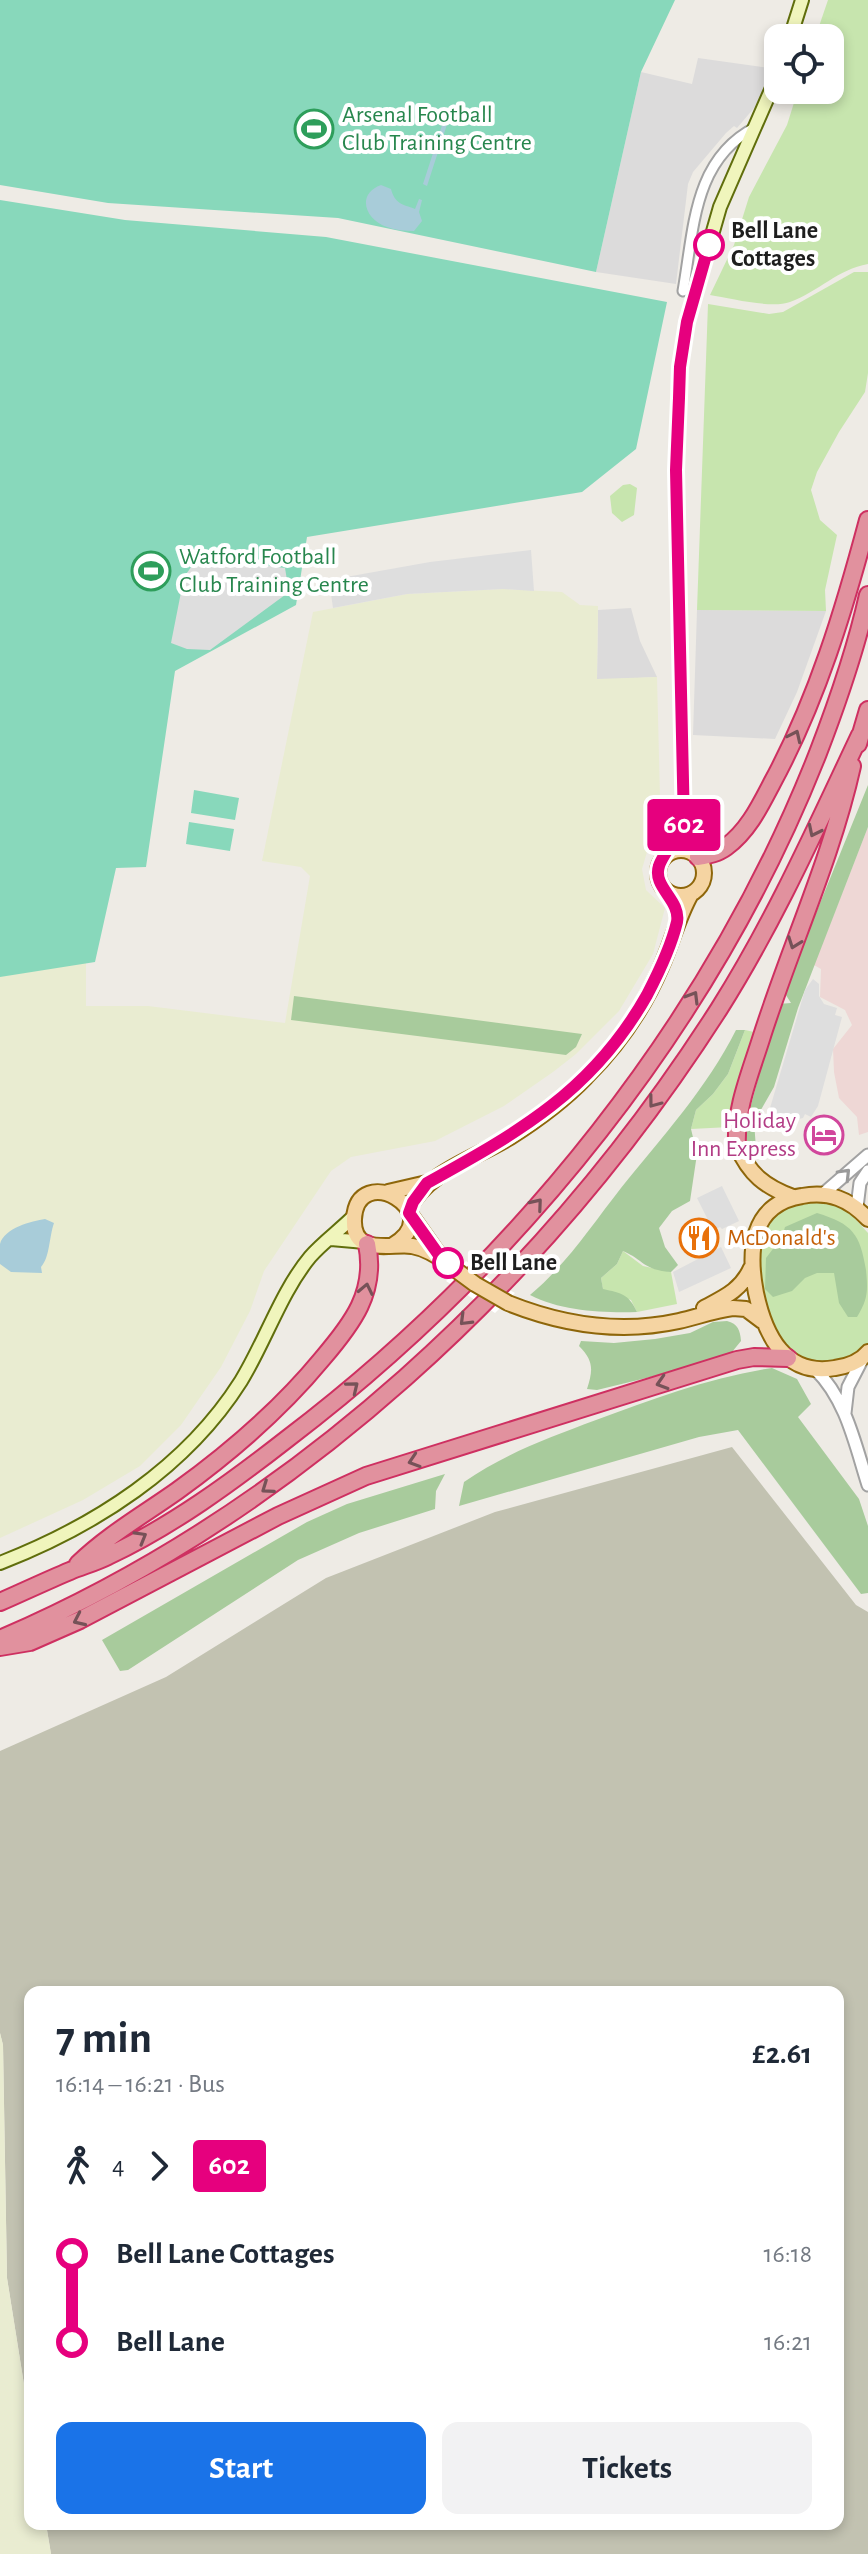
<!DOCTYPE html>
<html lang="en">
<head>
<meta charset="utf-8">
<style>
	:root { --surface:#fff; --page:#f2f2f3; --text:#1f2937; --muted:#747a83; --accent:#1a73e8 }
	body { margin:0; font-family:"Alegreya Sans",sans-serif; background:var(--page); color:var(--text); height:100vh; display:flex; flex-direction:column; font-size:30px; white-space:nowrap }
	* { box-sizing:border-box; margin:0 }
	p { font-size:26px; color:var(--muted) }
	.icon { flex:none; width:44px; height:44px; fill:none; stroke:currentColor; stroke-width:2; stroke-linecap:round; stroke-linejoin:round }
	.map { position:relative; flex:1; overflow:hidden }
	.panel { position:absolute; left:24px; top:1986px; width:820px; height:544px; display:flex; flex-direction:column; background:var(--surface); border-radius:16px; box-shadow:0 4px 12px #0003 }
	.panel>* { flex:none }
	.badge { padding:0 16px; border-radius:6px; font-size:28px; line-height:52px }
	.buttons { position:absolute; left:764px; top:24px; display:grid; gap:16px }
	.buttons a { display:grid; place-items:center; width:80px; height:80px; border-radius:16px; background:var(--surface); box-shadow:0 4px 12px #0003; font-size:40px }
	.map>.badge { position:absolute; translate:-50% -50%; box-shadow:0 0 0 4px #fff }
	.legs { display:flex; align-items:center; gap:12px; height:88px; padding:0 32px; font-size:26px }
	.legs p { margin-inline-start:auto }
	.summary { display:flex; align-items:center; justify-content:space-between; height:136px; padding:0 32px }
	h1 { font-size:44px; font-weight:600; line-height:60px }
	.primary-button { display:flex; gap:16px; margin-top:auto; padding:16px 32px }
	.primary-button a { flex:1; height:92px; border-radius:16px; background:var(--accent); color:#fff; font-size:32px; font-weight:600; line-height:92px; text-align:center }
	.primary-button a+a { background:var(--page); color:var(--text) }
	ul { padding:0 32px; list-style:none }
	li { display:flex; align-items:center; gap:28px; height:88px; font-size:30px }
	li i { display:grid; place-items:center; width:12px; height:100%; margin:0 10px; background:currentColor }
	li i::after { content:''; width:20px; height:20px; margin:-10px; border:6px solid; border-radius:50%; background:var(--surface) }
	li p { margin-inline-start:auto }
	li:first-child i { background:linear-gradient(#0000 50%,currentColor 0) }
	li:last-child i { background:linear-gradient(currentColor 50%,#0000 0) }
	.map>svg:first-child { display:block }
</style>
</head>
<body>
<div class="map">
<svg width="868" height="2554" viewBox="0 0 868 2554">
	<rect width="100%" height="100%" fill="#eeebe5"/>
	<path fill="#dcdbdb" d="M698 58 769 68 760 98 754 108 737 128 734 126 726 133 693 172 688 184 676 284 596 272 641 72 692 84Z
		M631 608 640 641 657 677 597 680 598 610Z
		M697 610 826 611 797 692 775 739 693 735Z"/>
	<path fill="#eed7d5" d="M868 827V1132L859 1135 857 1117 839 1098 834 1072 833 1049 852 1025 845 1010 820 997 821 969 814 965Z"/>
	<path fill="#c2c2b1" d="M732 1447 856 1605 868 1612V2554H51L46 2524H838V1992H30V2422L7 2278 3 2045 0 2033V1751L166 1677 326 1578 495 1512Z"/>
	<path fill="#e9ecd1" d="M503 589 562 592 580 605 598 606 597 679 657 677 661 837 647 852 642 869 646 890 665 908 653 954 619 1011 576 1054 553 1072 504 1106 435 1141 351 1157 331 1171 264 1271 250 1311 221 1367 181 1425 140 1466 83 1500 0 1538V972L86 962V1006H148L285 1023 310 876 301 867 262 861 313 612 407 594Z
		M0 2033 3 2045 7 2278 30 2422V2524H46L51 2554H0Z"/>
	<path fill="#c7e5ae" d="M828 0H868V264C838 269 818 292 790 302 771 309 730 298 710 295L734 245 749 197 787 125 798 90H830V38H815Z
		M854 272H868V373L865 392 839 432 817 472 811 490 820 520 837 535 825 590 826 611 697 610 708 304 769 314 783 312Z
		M630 484 637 488 634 515 622 522 612 513 610 496 623 485Z
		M745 1030 754 1032 732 1103 730 1127 691 1129 696 1110 713 1094 728 1074Z
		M821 1201 847 1210 868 1233V1345C782 1417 730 1259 774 1217 787 1205 805 1202 821 1201Z
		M623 1251 643 1266 671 1272 677 1304 637 1312 631 1300 603 1290 601 1278 617 1264Z"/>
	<path fill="#a8cb9c" d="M868 785V827L798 1008 774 1087 754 1122 756 1148 751 1147 743 1135 778 1004 791 1003 784 992Z
		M294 996 582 1034 576 1047 566 1055 291 1020Z
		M736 1030H745L728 1074 713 1094 696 1110 691 1129 697 1154 690 1201 672 1211 659 1228 665 1247 678 1265 671 1272C643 1270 644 1260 623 1251L617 1264 601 1278 603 1289C621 1293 629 1294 637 1312 602 1313 561 1311 530 1295 566 1265 592 1225 621 1188 662 1137 707 1088 736 1030Z
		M817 1213C853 1224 860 1234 866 1270 868 1291 868 1299 857 1317H848L839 1303 834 1273H817L805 1278 792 1291 773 1297 765 1289 766 1258 782 1237 785 1227Z
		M727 1321C738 1324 740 1330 741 1341L732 1352 675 1371 597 1390 587 1389C593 1370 594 1361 579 1346L581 1341 614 1343 655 1339 690 1333 713 1322Z
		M772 1368 797 1379 811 1404 798 1417 859 1499 868 1526V1593L861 1594 738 1430 699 1437 459 1506 464 1482C506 1453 548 1438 596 1420 653 1399 711 1377 772 1368Z
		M445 1474 436 1491 435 1509 359 1533 298 1560 128 1670 120 1671 102 1640 307 1522 347 1504Z"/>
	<path fill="#88d8bb" d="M0 0H675L641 72 596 272 338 218 108 203 0 185Z
		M0 200 125 220 326 237 667 302 636 449 582 492 307 537 296 605 175 671 146 867 116 868 95 962 0 977Z
		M194 790 239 798 235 820 191 813Z
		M189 822 234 829 230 851 186 844Z"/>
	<path fill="#dedede" d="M531 550 534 591 503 589 407 594 333 608 329 580 430 562Z
		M199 556 285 568 289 592 210 650 187 649 171 643 184 577Z
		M813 979 819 984V996L824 1004 837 1008 835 1015 842 1017 818 1106 811 1117 805 1114 803 1118 791 1121 787 1118 784 1124 773 1118 777 1110 770 1108 805 990Z
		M722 1186 739 1221 722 1229 720 1227 713 1230 697 1198Z
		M721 1247 731 1268 679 1292 673 1272Z"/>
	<path fill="#a8ccd9" d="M446 113 450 115 427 186 423 184Z
		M381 185 391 189C395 204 402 204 415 209L419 199 422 200 419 212 422 221 414 231C405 231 395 230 387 227 365 220 356 194 381 185Z
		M45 1219 54 1223C49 1237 50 1257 41 1267L42 1273 11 1272 0 1264C0 1259 0 1250 0 1244 4 1228 32 1221 45 1219Z"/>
	<path fill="#fff" d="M466 1261 491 1280 515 1293 495 1313 446 1281Z"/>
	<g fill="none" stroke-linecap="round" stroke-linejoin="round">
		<g stroke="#a2a2a2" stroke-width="13">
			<path id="minor" d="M683 291C694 229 693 159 756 127"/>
		</g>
		<g stroke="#a2a2a2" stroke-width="15">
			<path id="tertiary" d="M823 1194 868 1155
				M857 1207 860 1183 868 1171
				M815 1369C846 1399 855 1444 868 1485
				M845 1413 848 1387 863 1358"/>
		</g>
		<g stroke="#606e0c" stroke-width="16">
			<path id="secondary" d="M790 38 802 0
				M693 853 684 825 676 470 680 367 687 322 720 207 778 74
				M667 854 684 825
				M331 1239 365 1242
				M0 1563C95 1526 186 1468 241 1381 265 1342 281 1292 310 1257 322 1243 340 1230 354 1216"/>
		</g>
		<g stroke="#8e660a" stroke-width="18">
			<path id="primary" d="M658 873a23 23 0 1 1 46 0a23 23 0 1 1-46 0Z
				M737 1146C749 1174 765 1187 793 1197
				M388 1192 427 1183
				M408 1210C428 1171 474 1159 510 1137 537 1120 564 1100 586 1077 617 1046 644 1007 661 967 672 942 678 917 691 894
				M410 1214 441 1258
				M868 1219C849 1199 829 1191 802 1196 750 1204 748 1252 756 1293 765 1335 785 1377 835 1368 848 1366 860 1362 868 1352
				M393 1245C449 1212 357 1160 354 1219 352 1257 392 1243 412 1246 429 1249 443 1259 456 1270
				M508 1303C563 1325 620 1334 679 1321 697 1317 715 1310 733 1308L746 1309 762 1321
				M704 1308C725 1297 741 1290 751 1268"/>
		</g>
		<g stroke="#ce3061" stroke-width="20">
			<path id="motorway" d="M858 744 868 710
				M698 857C708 855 718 853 726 847 748 831 760 806 772 783 817 700 844 610 868 520
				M737 1146C735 1109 750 1074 761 1039 790 947 831 860 852 766
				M78 1564C108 1535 143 1515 177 1491 231 1452 280 1410 322 1359 352 1324 377 1292 367 1244
				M0 1602C23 1592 46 1581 70 1571 82 1566 96 1562 108 1556 172 1526 232 1482 287 1439 517 1264 712 1023 818 753 838 701 856 649 868 595
				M0 1639C294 1513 547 1278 719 1009 774 922 816 828 860 735
				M0 1647 30 1642 80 1620 278 1516 366 1476 737 1360 754 1357 788 1358"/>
		</g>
		<use href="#minor" stroke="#fff" stroke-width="9"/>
		<use href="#tertiary" stroke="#fff" stroke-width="11"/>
		<use href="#secondary" stroke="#f0f5bc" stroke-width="12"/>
		<use href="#primary" stroke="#f5d4a2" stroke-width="14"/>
		<use href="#motorway" stroke="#e1919e" stroke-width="16"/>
		<g stroke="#8e660a" stroke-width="18" stroke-linecap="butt">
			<path id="primary-bridge" d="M456 1270 475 1284 508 1303"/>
		</g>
		<use href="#primary-bridge" stroke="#f5d4a2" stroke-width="14"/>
	</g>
	<defs><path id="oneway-chevron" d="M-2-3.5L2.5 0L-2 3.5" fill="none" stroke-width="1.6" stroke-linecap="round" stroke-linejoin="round" transform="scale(2)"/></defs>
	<g stroke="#765258">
		<use href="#oneway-chevron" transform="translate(795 736) rotate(-65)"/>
		<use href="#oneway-chevron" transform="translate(814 831) rotate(116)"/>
		<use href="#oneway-chevron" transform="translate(794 943) rotate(110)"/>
		<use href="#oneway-chevron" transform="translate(693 997) rotate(-59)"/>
		<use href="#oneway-chevron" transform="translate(654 1102) rotate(127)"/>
		<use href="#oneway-chevron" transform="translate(537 1204) rotate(-50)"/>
		<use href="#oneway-chevron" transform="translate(366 1289) rotate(-78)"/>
		<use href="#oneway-chevron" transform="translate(465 1320) rotate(135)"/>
		<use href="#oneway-chevron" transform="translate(662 1383) rotate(163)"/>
		<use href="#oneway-chevron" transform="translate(353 1387) rotate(-39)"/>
		<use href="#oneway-chevron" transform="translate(414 1461) rotate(162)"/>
		<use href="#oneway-chevron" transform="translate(267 1488) rotate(145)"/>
		<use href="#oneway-chevron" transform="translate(141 1537) rotate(-30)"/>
		<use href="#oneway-chevron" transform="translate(79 1620) rotate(155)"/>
	</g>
	<use stroke="#9a9a9a" href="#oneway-chevron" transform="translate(845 1174) rotate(-46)"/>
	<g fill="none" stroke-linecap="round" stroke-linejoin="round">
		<g stroke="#fff" stroke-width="18">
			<path id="line-1" d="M448 1263 441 1258 409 1213 413 1202 427 1183C519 1132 593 1091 647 995 659 972 671 947 677 922 681 900 652 887 659 866 662 856 678 835 684 825L676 470 679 398 680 367 687 322 709 245"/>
		</g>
		<use href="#line-1" stroke="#e6007e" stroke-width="12"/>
	</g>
	<defs>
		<g id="stadium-ring" transform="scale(2)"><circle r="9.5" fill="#fff" stroke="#2e9e5b" stroke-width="1.5"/><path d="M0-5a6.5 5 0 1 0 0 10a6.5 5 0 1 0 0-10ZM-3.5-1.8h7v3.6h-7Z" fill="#2e9e5b"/></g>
		<g id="hotel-ring" transform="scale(2)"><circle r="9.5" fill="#fff" stroke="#d1479c" stroke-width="1.5"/><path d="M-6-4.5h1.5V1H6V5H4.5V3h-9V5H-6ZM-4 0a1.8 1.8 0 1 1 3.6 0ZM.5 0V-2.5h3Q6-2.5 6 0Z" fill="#d1479c"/></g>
		<g id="restaurant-ring" transform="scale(2)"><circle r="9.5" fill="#fff" stroke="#e8710a" stroke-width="1.5"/><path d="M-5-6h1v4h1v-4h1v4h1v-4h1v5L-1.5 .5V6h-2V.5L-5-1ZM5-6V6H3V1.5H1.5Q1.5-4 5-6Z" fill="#e8710a"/></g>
	</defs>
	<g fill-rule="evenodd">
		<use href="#stadium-ring" x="314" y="129"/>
		<use href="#stadium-ring" x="151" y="571"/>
		<use href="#hotel-ring" x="824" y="1135"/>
		<use href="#restaurant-ring" x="699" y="1238"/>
	</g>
	<g fill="#fff" stroke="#e6007e" stroke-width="4">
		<circle cx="709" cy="245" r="14"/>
		<circle cx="448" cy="1263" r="14"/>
	</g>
	<g text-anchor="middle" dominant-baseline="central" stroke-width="8" stroke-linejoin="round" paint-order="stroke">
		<g font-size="24" fill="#27864d" stroke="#fff" text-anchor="start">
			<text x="342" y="115">Arsenal Football<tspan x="342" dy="28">Club Training Centre</tspan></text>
			<text x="179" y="557">Watford Football<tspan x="179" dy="28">Club Training Centre</tspan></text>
		</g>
		<g font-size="24" font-weight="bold" fill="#1e1e1e" stroke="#fff" text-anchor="start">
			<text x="731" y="231">Bell Lane<tspan x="731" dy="28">Cottages</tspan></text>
			<text x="470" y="1263">Bell Lane</text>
		</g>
		<g font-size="24" fill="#b23c85" stroke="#fff" text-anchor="end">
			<text x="796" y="1121">Holiday<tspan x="796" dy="28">Inn Express</tspan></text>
		</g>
		<g font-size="24" fill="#c56008" stroke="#fff" text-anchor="start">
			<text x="727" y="1238">McDonald's</text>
		</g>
	</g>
</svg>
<div class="buttons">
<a><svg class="icon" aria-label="locate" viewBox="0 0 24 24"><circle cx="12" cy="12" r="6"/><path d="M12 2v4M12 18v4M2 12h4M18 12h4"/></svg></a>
</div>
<b class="badge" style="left:684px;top:825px;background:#e6007e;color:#fff">602</b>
<section class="panel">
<div class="summary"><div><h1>7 min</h1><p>16:14 – 16:21 · Bus</p></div><b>£2.61</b></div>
<div class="legs"><svg class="icon" aria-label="walk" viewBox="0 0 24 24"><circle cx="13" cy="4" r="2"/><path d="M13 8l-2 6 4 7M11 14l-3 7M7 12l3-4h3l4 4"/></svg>4<svg class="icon" aria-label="forward" viewBox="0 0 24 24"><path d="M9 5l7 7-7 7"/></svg><b class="badge" style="background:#e6007e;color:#fff">602</b></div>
<ul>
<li><i style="color:#e6007e"></i><b>Bell Lane Cottages</b><p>16:18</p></li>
<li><i style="color:#e6007e"></i><b>Bell Lane</b><p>16:21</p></li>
</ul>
<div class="primary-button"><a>Start</a><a>Tickets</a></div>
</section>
</div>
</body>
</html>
